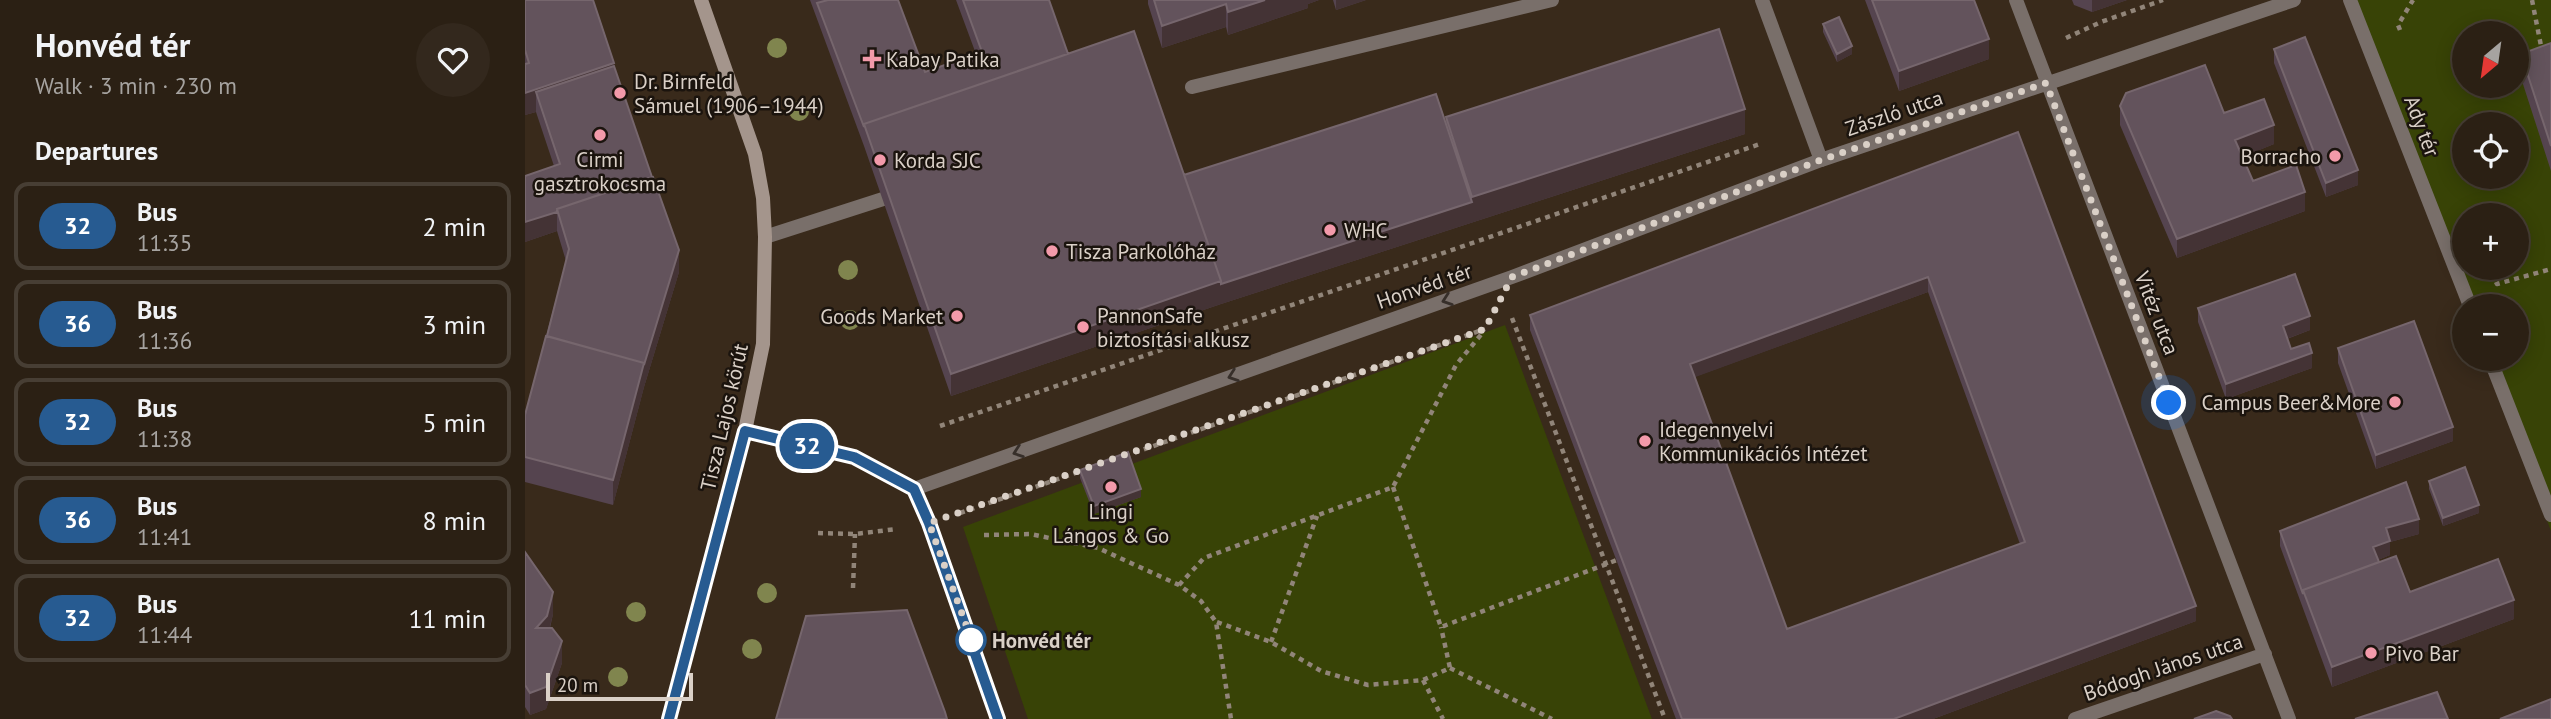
<!DOCTYPE html>
<html lang="en">
<head>
<meta charset="utf-8">
<style>
	:root { --surface:#2b2014; --page:#33281d; --text:#f1f3f6; --muted:#a6a3a0; --line:#473e34 }
	body { margin:0; font-family:"PT Sans",sans-serif; background:var(--page); color:var(--text); height:100vh; display:flex; flex-direction:column; font-size:26px; white-space:nowrap }
	* { box-sizing:border-box; margin:0 }
	p { font-size:23px; color:var(--muted) }
	.icon { flex:none; width:38px; height:38px; fill:none; stroke:currentColor; stroke-width:2; stroke-linecap:round; stroke-linejoin:round }
	.map { position:relative; flex:1; overflow:hidden }
	.side { display:flex; flex-direction:column; background:var(--surface); width:525px }
	.side>* { flex:none }
	.badge { padding:0 14px; border-radius:23px; font-size:24px; line-height:46px }
	.needle { width:46px; rotate:209deg }
	.tools { position:absolute; left:1927px; top:21px; display:grid; gap:14px }
	.tools a { display:grid; place-items:center; width:77px; height:77px; border-radius:50%; background:var(--surface); box-shadow:0 4px 18px #0003,0 0 0 2px var(--line); font-size:35px }
	.scale { position:absolute; left:21px; bottom:18px; width:147px; box-sizing:border-box; padding-left:7px; border:4px solid #dad0c7; border-top:0; font-size:19px; line-height:24px; white-space:nowrap; color:#dad0c7; -webkit-text-stroke:5px #1b140e; paint-order:stroke }
	.you { position:absolute; width:35px; height:35px; margin:-18px; border:5px solid #fff; border-radius:50%; background:#1a73e8; box-shadow:0 0 0 10px #1a73e833 }
	.map>.badge { position:absolute; translate:-50% -50%; box-shadow:0 0 0 4px #fff }
	h2 { padding:0 35px; font-size:26px; line-height:63px }
	.round { display:grid; place-items:center; flex:none; width:74px; height:74px; border-radius:37px; background:var(--page) }
	.headline { display:flex; align-items:center; justify-content:space-between; height:119px; padding:0 35px }
	h1 { font-size:33px; font-weight:600; line-height:52px }
	ul { padding:0; list-style:none }
	li { display:flex; align-items:center; gap:21px; height:88px; margin:0 14px 10px; padding:0 21px; border:4px solid var(--line); border-radius:14px }
	li div { flex:1 }
	li b { display:block; font-size:26px }
	li em { font-style:normal }
	li .badge { min-width:77px; font-weight:700; text-align:center }
	main { display:flex; flex:1; min-height:0 }
	.map>svg:first-child { display:block }
</style>
</head>
<body>
<main>
<section class="side">
<div class="headline"><div><h1>Honvéd tér</h1><p>Walk · 3 min · 230 m</p></div><a class="round"><svg class="icon" aria-label="heart" viewBox="0 0 24 24"><path d="M12 20l-8-8c-3-5 5-10 8-4 3-6 11-1 8 4z"/></svg></a></div>
<h2>Departures</h2>
<ul>
<li><span class="badge" style="background:#275b91;color:#fff">32</span><div><b>Bus</b><p>11:35</p></div><em>2 min</em></li>
<li><span class="badge" style="background:#275b91;color:#fff">36</span><div><b>Bus</b><p>11:36</p></div><em>3 min</em></li>
<li><span class="badge" style="background:#275b91;color:#fff">32</span><div><b>Bus</b><p>11:38</p></div><em>5 min</em></li>
<li><span class="badge" style="background:#275b91;color:#fff">36</span><div><b>Bus</b><p>11:41</p></div><em>8 min</em></li>
<li><span class="badge" style="background:#275b91;color:#fff">32</span><div><b>Bus</b><p>11:44</p></div><em>11 min</em></li>
</ul>
</section>
<div class="map">
<svg width="2026" height="719" viewBox="0 0 2026 719">
	<rect width="100%" height="100%" fill="#392a1b"/>
	<path fill="#384306" fill-rule="evenodd" d="M1825 0H2026V531L1961 359H1992V306H1941ZM1939 33H1992V86H1939ZM1939 124H1992V177H1939ZM1939 215H1992V268H1939Z
		M980 325 1127 719H503L438 527Z"/>
	<g fill="none" stroke-linecap="round" stroke-linejoin="round">
		<path stroke="#918579" stroke-width="4.5" stroke-dasharray="5 5" stroke-linecap="butt" d="M2007 0 2017 51
			M1875 30 1873 25 1888 0
			M1541 38 1576 22 1638 0
			M1971 282 1972 284 2026 269
			M987 318 1140 719
			M415 426 1235 144
			M600 456 960 329
			M868 487 916 627 1092 560
			M435 513 559 470
			M293 533 330 534 372 529
			M459 535 505 534 573 548 654 585 676 601 691 622 706 719
			M654 585 679 558 868 487 931 365 959 331
			M328 588 330 534
			M692 622 746 642 796 671 843 685 898 680 925 668 916 627
			M746 642 792 516
			M925 668 1027 719
			M898 680 918 719"/>
		<path stroke="#796f6a" stroke-width="14" d="M1237 0 1296 160
			M667 87 1027 0
			M240 237 358 199"/>
		<path stroke="#796f6a" stroke-width="14" d="M1491 0 1764 719
			M1825 0 1945 306
			M1965 359 2026 515
			M220 431 329 457 389 489 404 523 473 719
			M389 489 987 277 1296 160 1769 0
			M1550 719 1740 654"/>
		<path stroke="#a4958c" stroke-width="14" d="M144 719 220 431 238 344 240 237 238 198 230 154 176 0"/>
	</g>
	<g fill="#80854e">
		<circle cx="252" cy="48" r="10"/>
		<circle cx="274" cy="111" r="10"/>
		<circle cx="323" cy="270" r="10"/>
		<circle cx="325" cy="320" r="10"/>
		<circle cx="242" cy="593" r="10"/>
		<circle cx="111" cy="612" r="10"/>
		<circle cx="227" cy="649" r="10"/>
		<circle cx="93" cy="677" r="10"/>
	</g>
	<path fill="#55444f" fill-rule="evenodd" d="M0 0 89 66 154 272 119 387 88 505 0 482V415L41 261 32 231 0 242V176L29 166 11 112 0 115Z
		M285 0H373L400 72 451 54 431 0H524L543 54 659 175 921 122V117L1220 134 696 304 426 396 339 146Z
		M623 0H794L783 4V8L703 35 701 27 637 48 623 4Z
		M808 0H841L811 10Z
		M1340 0H1449L1464 59 1374 91Z
		M1547 0H1602L1567 12 1549 5Z
		M1298 24 1327 54 1312 62 1298 32Z
		M2026 43V171L1996 78V54Z
		M1749 49 1833 185 1801 197 1749 63Z
		M1595 106 1699 113 1749 144 1717 157 1728 181 1780 211 1652 258 1595 125Z
		M1493 132 1671 621 1408 719H1151L1005 330V315ZM1403 292 1495 544 1262 629 1169 377Z
		M1673 308 1785 330 1762 339 1766 349 1787 368 1701 399 1673 322Z
		M1813 348 1928 441 1851 469 1813 363Z
		M555 470 616 497 569 514 555 478Z
		M1904 481 1954 513 1918 526 1904 489Z
		M1755 531 1894 534 1865 542V555L1853 560 1885 592 1989 619 1807 687 1755 546Z
		M0 552 28 614 25 628 37 663 21 709 5 715 0 707Z"/>
	<path fill="#443335" d="M740 0H794L783 4V8L703 35V12Z
		M811 0H841L811 10Z
		M1567 0H1602L1567 12Z
		M701 4V27L637 48V26Z
		M1464 39V59L1374 91V71Z
		M1327 46V54L1312 62V54Z
		M89 63V85L11 92V112L0 115V93Z
		M1220 109V134L696 304 426 396V374L696 281 947 202V197Z
		M1749 125V144L1710 160V140Z
		M1833 170V185L1801 197V183Z
		M1780 192V211L1652 258V239Z
		M32 212V231L0 242V222Z
		M154 250V272L119 387 88 505V480L119 363Z
		M1403 277V292L1165 379V364Z
		M1785 316V330L1758 340V326Z
		M1787 353V368L1701 399V384Z
		M1928 427V441L1851 469V455Z
		M616 489V497L569 514V506Z
		M1954 505V513L1918 526V518Z
		M1894 519V534L1865 542V555L1848 562V547L1861 528Z
		M28 592V614L22 638 11 628Z
		M1989 600V619L1807 687V667Z
		M1671 606V621L1408 719H1369Z
		M37 641V663L21 709 5 715V693Z"/>
	<path fill="#63535c" stroke="#76666d" stroke-width="2" fill-rule="evenodd" d="M0 0H68L89 63 0 93V64L4 63 0 50Z
		M303 0H373L400 72 457 52 438 0H524L543 54 339 124V127L292 3Z
		M629 0H740L703 12 701 4 637 26Z
		M1347 0H1449L1464 39 1374 71Z
		M1314 17 1327 46 1312 54 1298 24Z
		M1194 29 1220 109 947 197 921 117Z
		M609 31 696 281 426 374 339 124Z
		M1780 37 1833 170 1801 183 1749 49Z
		M2026 43V146L1996 54Z
		M1680 65 1699 113 1739 99 1749 125 1710 140 1728 181 1771 165 1780 192 1652 239 1595 106 1601 93Z
		M89 66 127 177 32 209V212L0 222V176L35 164 11 92Z
		M911 94 947 202 696 284V281L659 175Z
		M1493 132 1671 606 1369 719H1157L1005 315ZM1403 277 1500 542 1262 629 1165 364Z
		M128 177 154 250 119 365V363L22 336 44 249 32 209Z
		M1770 274 1785 316 1758 326 1766 349 1784 343 1787 353 1701 384 1673 308Z
		M1889 321 1928 427 1851 455 1813 348Z
		M21 336 119 363 88 480 0 457V415Z
		M603 452 616 489 569 506 555 470Z
		M1940 467 1954 505 1918 518 1904 481Z
		M1881 482 1894 519 1861 528 1865 541 1848 547 1854 562 1778 590V594L1755 531Z
		M0 552 28 592 22 616 11 628H27L37 641 21 687 5 693 0 685Z
		M1871 556 1885 592 1973 559 1989 600 1807 667 1778 590Z
		M382 610 420 712 422 719H251L281 616Z
		M1912 692 1923 719H1830Z
		M2026 699V719H1975Z
		M1691 711 1705 716 1707 719H1669Z"/>
	<defs><path id="oneway-chevron" d="M-2-3.5L2.5 0L-2 3.5" fill="none" stroke-width="1.6" stroke-linecap="round" stroke-linejoin="round" transform="scale(1.75)"/></defs>
	<g stroke="#372f2a">
		<use href="#oneway-chevron" transform="translate(922 300) rotate(161)"/>
		<use href="#oneway-chevron" transform="translate(708 376) rotate(161)"/>
		<use href="#oneway-chevron" transform="translate(493 452) rotate(161)"/>
	</g>
	<g fill="none" stroke-linecap="round" stroke-linejoin="round">
		<g stroke="#fff" stroke-width="16">
			<path id="line" d="M144 719 220 431 329 457 389 489 404 523 473 719"/>
		</g>
		<use href="#line" stroke="#275b91" stroke-width="10"/>
		<path stroke="#dad0c7" stroke-width="7" stroke-dasharray="0 12.6" d="M446 640 448 644 404 523 960 329 987 277 1296 160 1521 83 1644 403"/>
	</g>
	<g fill="#f39aaa" stroke="#1b140e" stroke-width="2.5">
		<path d="M343.5 48.5h7v7h7v7h-7v7h-7v-7h-7v-7h7z"/>
		<circle cx="95" cy="93" r="7"/>
		<circle cx="75" cy="135" r="7"/>
		<circle cx="1810" cy="156" r="7"/>
		<circle cx="355" cy="160" r="7"/>
		<circle cx="805" cy="230" r="7"/>
		<circle cx="527" cy="251" r="7"/>
		<circle cx="432" cy="316" r="7"/>
		<circle cx="558" cy="327" r="7"/>
		<circle cx="1870" cy="402" r="7"/>
		<circle cx="1120" cy="441" r="7"/>
		<circle cx="586" cy="487" r="7"/>
		<circle cx="1846" cy="653" r="7"/>
	</g>
	<circle fill="#fff" stroke="#275b91" stroke-width="3.5" cx="446" cy="640" r="14"/>
	<g text-anchor="middle" dominant-baseline="central" stroke-width="5" stroke-linejoin="round" paint-order="stroke">
		<g font-size="21" fill="#dad0c7" stroke="#1b140e" text-anchor="start">
			<text x="361" y="59">Kabay Patika</text>
			<text x="109" y="81">Dr. Birnfeld<tspan x="109" dy="24">Sámuel (1906–1944)</tspan></text>
			<text x="1796" y="156" text-anchor="end">Borracho</text>
			<text x="75" y="159" text-anchor="middle">Cirmi<tspan x="75" dy="24">gasztrokocsma</tspan></text>
			<text x="369" y="160">Korda SJC</text>
			<text x="819" y="230">WHC</text>
			<text x="541" y="251">Tisza Parkolóház</text>
			<text x="572" y="315">PannonSafe<tspan x="572" dy="24">biztosítási alkusz</tspan></text>
			<text x="418" y="316" text-anchor="end">Goods Market</text>
			<text x="1856" y="402" text-anchor="end">Campus Beer&amp;More</text>
			<text x="1134" y="429">Idegennyelvi<tspan x="1134" dy="24">Kommunikációs Intézet</tspan></text>
			<text x="586" y="511" text-anchor="middle">Lingi<tspan x="586" dy="24">Lángos &amp; Go</tspan></text>
			<text x="1860" y="653">Pivo Bar</text>
		</g>
		<g font-size="21" fill="#dad0c7" stroke="#1b140e">
			<text transform="translate(1369 113) rotate(-19)">Zászló utca</text>
			<text transform="translate(1897 126) rotate(69)">Ady tér</text>
			<text transform="translate(899 286) rotate(-19)">Honvéd tér</text>
			<text transform="translate(1632 313) rotate(69)">Vitéz utca</text>
			<text transform="translate(199 417) rotate(-77)">Tisza Lajos körút</text>
			<text transform="translate(1638 667) rotate(-19)">Bódogh János utca</text>
		</g>
		<g font-size="21" font-weight="bold" fill="#dad0c7" stroke="#1b140e" text-anchor="start">
			<text x="467" y="640">Honvéd tér</text>
		</g>
	</g>
</svg>
<div class="tools">
<a><svg class="needle" viewBox="-14 -14 28 28"><path d="M0-13l5 13h-10z" fill="#e53935"/><path d="M0 13l5-13h-10z" fill="#a6a3a0"/></svg></a>
<a><svg class="icon" aria-label="locate" viewBox="0 0 24 24"><circle cx="12" cy="12" r="6"/><path d="M12 2v4M12 18v4M2 12h4M18 12h4"/></svg></a>
<a>+</a>
<a>−</a>
</div>
<div class="scale">20 m</div>
<div class="you" style="left:1644px;top:403px"></div>
<b class="badge" style="left:282px;top:446px;background:#275b91;color:#fff">32</b>
</div>
</main>
</body>
</html>
